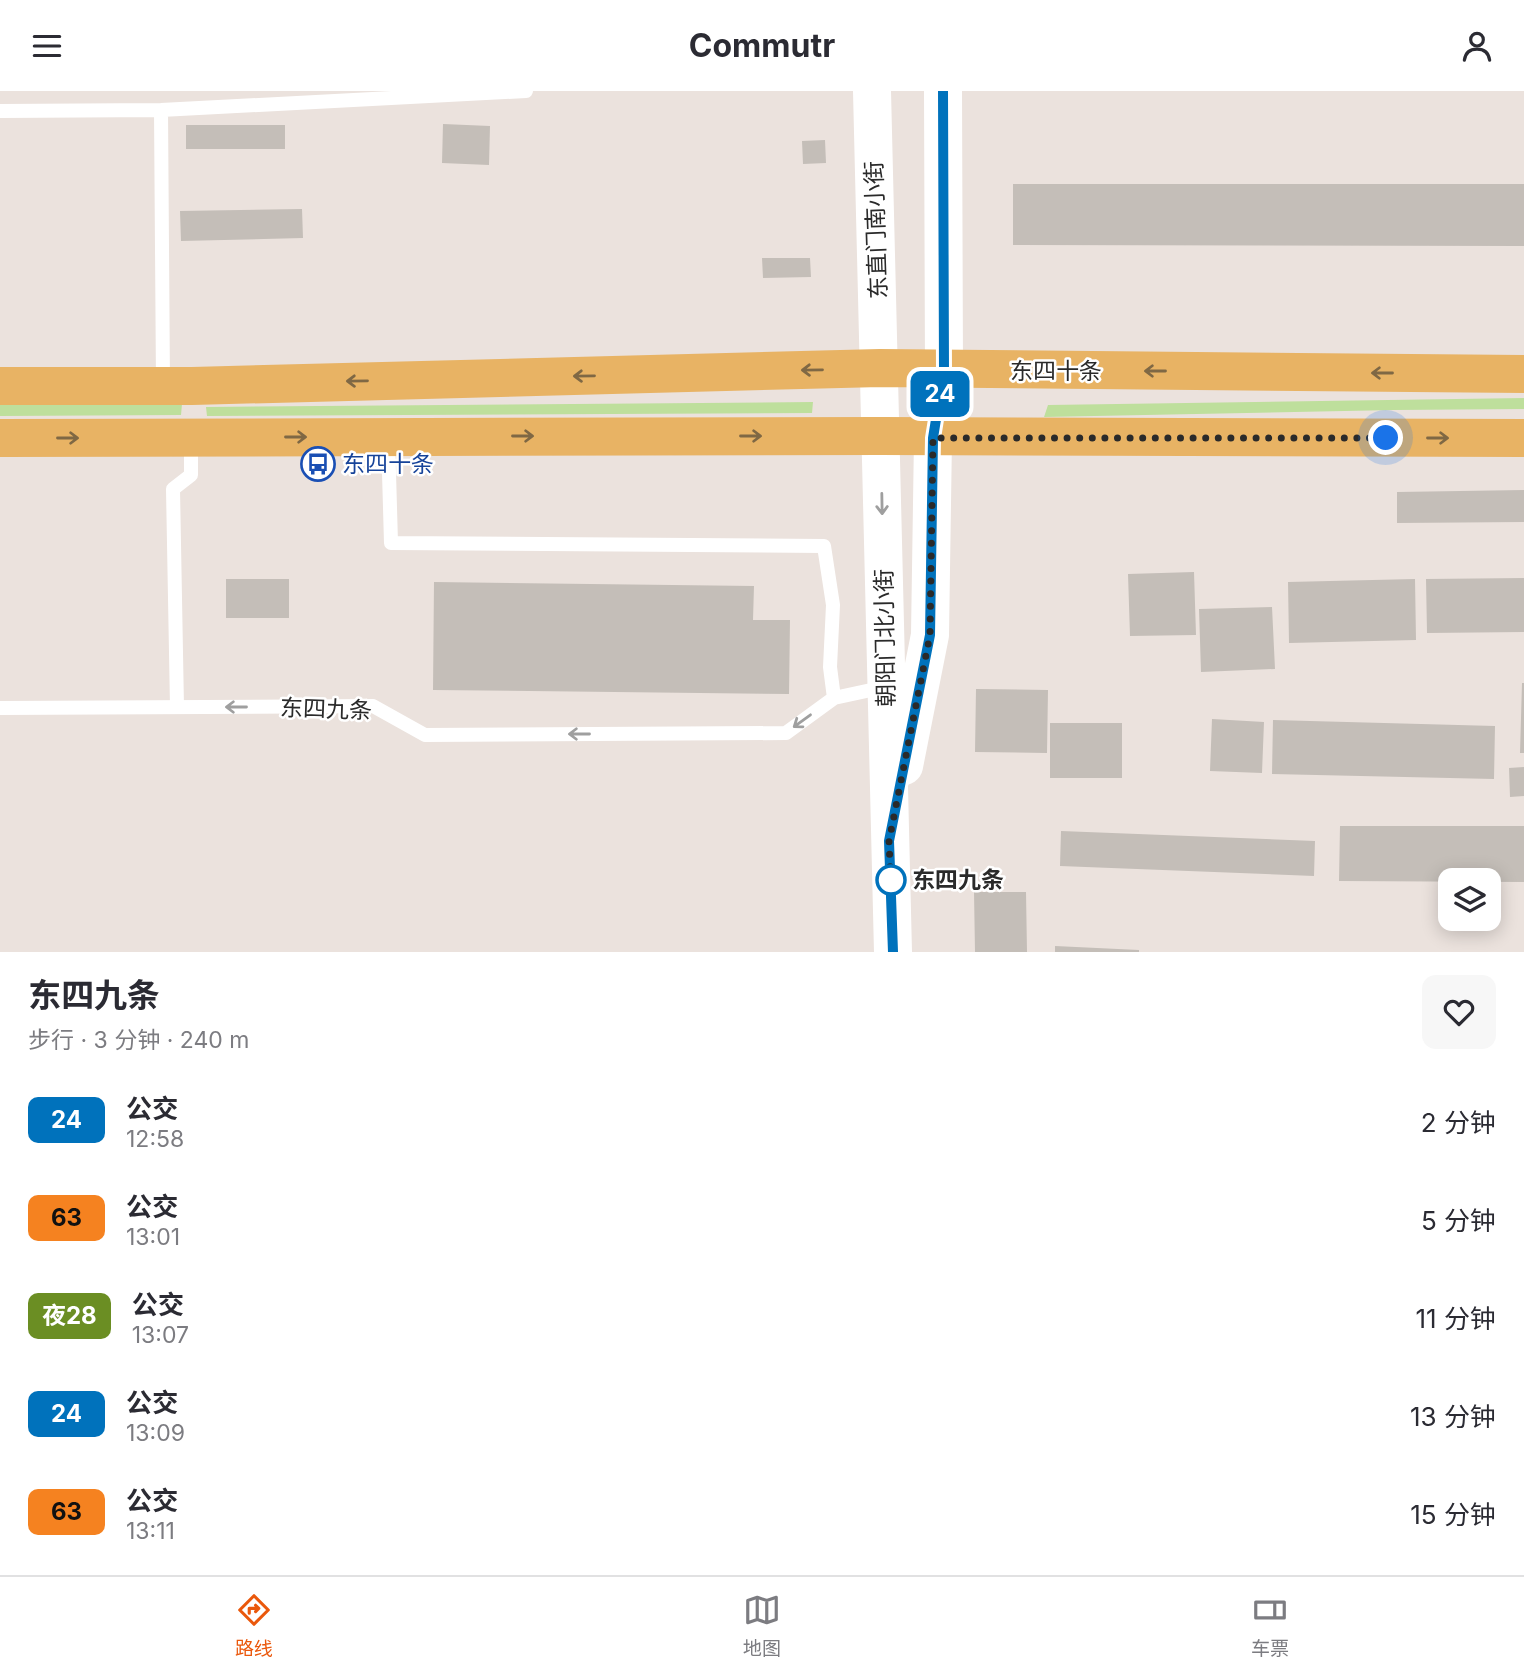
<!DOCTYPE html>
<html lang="zh">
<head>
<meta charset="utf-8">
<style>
	:root { --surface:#fff; --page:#f7f7f7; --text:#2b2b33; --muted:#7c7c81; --line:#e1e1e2; --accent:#ea580c }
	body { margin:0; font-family:Inter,"Noto Sans SC",sans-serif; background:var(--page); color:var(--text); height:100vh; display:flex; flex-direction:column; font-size:26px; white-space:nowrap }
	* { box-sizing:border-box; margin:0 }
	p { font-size:23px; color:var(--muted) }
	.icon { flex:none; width:38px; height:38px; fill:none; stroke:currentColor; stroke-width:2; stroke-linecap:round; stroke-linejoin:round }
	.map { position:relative; height:861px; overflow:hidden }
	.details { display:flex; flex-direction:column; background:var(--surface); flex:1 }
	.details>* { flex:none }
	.badge { padding:0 14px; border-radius:10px; font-size:24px; line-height:46px }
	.tools { position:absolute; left:1438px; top:777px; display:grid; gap:14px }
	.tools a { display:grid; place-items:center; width:63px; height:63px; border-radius:14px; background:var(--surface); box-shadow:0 4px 18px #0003; font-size:35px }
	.you { position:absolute; width:35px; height:35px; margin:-18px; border:5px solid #fff; border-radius:50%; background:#1a73e8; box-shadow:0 0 0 10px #1a73e833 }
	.map>.badge { position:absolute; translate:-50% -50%; box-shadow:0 0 0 4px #fff }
	.round { display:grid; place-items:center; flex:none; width:74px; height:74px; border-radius:14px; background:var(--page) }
	.summary { display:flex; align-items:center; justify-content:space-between; height:119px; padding:0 28px }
	h1 { font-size:33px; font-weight:700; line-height:52px }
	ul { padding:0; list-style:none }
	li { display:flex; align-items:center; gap:21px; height:98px; padding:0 28px }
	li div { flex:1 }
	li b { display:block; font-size:26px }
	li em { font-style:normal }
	li .badge { min-width:77px; font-weight:700; text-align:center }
	header { display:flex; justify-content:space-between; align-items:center; height:91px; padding:0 28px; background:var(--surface); font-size:32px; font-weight:700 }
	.tabs { display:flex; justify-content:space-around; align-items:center; height:98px; border-top:2px solid var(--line); background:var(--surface); font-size:19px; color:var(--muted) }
	.tabs a { display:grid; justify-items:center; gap:4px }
	.tabs .current { color:var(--accent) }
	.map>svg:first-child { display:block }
</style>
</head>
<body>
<header><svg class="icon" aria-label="menu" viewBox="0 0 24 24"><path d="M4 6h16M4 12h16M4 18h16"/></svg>Commutr<svg class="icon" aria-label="person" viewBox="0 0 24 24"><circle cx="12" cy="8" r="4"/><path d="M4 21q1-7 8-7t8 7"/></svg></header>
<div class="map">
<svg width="1524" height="861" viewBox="0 0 1524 861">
	<rect width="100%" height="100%" fill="#ebe2dd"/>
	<path fill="#bedf9c" d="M1524 307V318L1394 319 1044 326 1048 314Z
		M813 311 812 322 207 325 206 316Z
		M0 313H182L181 324 0 325Z"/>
	<path fill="#c4beb8" d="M443 33 490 35 489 74 442 72Z
		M186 34H285V58H186Z
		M825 49 826 72 803 73 802 50Z
		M1013 93H1524V155L1013 154Z
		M302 118 303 147 181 150 180 120Z
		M762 167H810L811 186 763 187Z
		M1524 399V431L1397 432V401Z
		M1194 481 1196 544 1130 545 1128 483Z
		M1524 487V541L1427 542 1426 488Z
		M226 488H289V527H226Z
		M1415 488 1416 549 1289 552 1288 491Z
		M434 491 754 495 753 529H790L789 603 433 599Z
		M1272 516 1275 578 1201 581 1199 518Z
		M1522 592H1524V662H1520Z
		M976 598 1048 599 1047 662 975 661Z
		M1212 628 1264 631 1262 682 1210 680Z
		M1273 629 1495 635 1494 688 1272 683Z
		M1050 632H1122V687H1050Z
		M1524 676V705L1510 706 1509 677Z
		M1340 735H1524V791L1339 790Z
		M1061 740 1315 750 1314 785 1060 775Z
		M974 801H1026L1027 861H975Z
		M1055 855 1139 859V861H1055Z"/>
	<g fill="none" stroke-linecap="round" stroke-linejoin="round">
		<path stroke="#fff" stroke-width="14" d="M161 19 163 294
			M0 20 161 19 526 0
			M388 346 391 452 824 455 833 514 830 576 834 607
			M177 616 173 398 191 384V347
			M0 617 373 615 425 644 786 642 834 607 885 596"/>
		<path stroke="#fff" stroke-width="38" d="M872 0 893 861
			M904 675 930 544 933 347 944 279 943 0"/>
		<path stroke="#e8b364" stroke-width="38" d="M0 295H192L880 277 1524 283
			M0 347 880 345 1524 347"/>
	</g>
	<defs><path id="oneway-shaft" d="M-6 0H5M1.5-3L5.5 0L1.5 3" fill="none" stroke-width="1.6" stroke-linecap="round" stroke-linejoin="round" transform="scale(1.75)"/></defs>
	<g stroke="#7f6844">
		<use href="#oneway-shaft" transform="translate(812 279) rotate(179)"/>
		<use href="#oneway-shaft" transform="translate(1155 280) rotate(-180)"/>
		<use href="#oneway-shaft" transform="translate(1382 282) rotate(-180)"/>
		<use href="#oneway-shaft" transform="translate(584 285) rotate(179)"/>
		<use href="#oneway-shaft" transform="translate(357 290) rotate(179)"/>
		<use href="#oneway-shaft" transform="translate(523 345)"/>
		<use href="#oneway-shaft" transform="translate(751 345)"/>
		<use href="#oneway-shaft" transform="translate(296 346)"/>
		<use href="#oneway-shaft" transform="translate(68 347)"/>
		<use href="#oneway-shaft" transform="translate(1438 347)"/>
	</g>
	<g stroke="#9f9f9f">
		<use href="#oneway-shaft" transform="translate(882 413) rotate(89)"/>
		<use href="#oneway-shaft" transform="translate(236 616) rotate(180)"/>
		<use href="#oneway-shaft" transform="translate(802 630) rotate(144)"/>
		<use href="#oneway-shaft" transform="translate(579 643) rotate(180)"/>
	</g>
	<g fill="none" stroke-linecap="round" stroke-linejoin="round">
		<g stroke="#fff" stroke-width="16">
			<path id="line" d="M893 861 889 750 930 544 933 347 944 279 943 0"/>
		</g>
		<use href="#line" stroke="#0072bc" stroke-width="10"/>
		<path stroke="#2a2a2a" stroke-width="7" stroke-dasharray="0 12.6" d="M891 789V795L889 750 930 544 933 347H1386"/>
	</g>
	<defs>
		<g id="bus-ring" transform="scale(1.75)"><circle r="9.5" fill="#fff" stroke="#1a4fb4" stroke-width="1.5"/><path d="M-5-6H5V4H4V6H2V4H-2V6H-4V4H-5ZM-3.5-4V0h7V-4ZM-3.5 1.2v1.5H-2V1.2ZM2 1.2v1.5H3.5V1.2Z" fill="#1a4fb4"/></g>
	</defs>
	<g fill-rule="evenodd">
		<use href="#bus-ring" x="318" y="373"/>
	</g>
	<circle fill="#fff" stroke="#0072bc" stroke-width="3.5" cx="891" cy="789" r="14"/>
	<g text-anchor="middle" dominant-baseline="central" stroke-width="5" stroke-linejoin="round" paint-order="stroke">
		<g font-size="23" fill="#2a2a2a" stroke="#fff">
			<text transform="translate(876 139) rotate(-92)">东直门南小街</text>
			<text x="1056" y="280">东四十条</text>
			<text transform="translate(885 547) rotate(-91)">朝阳门北小街</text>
			<text transform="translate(326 618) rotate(2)">东四九条</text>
		</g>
		<g font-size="23" fill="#164399" stroke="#fff" text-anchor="start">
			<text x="342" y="373">东四十条</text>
		</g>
		<g font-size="23" font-weight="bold" fill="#2a2a2a" stroke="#fff" text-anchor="start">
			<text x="912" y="789">东四九条</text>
		</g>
	</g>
</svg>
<div class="tools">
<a><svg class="icon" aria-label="layers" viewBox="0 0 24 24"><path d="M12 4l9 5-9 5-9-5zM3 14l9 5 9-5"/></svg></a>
</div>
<div class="you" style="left:1386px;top:347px"></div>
<b class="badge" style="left:940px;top:303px;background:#0072bc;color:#fff">24</b>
</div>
<section class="details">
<div class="summary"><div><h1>东四九条</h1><p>步行 · 3 分钟 · 240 m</p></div><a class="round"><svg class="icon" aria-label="heart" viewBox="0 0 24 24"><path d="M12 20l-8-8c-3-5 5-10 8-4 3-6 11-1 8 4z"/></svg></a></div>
<ul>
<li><span class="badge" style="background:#0072bc;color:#fff">24</span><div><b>公交</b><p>12:58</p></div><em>2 分钟</em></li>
<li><span class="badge" style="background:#f58220;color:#111">63</span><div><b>公交</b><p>13:01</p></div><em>5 分钟</em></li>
<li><span class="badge" style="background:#6b8e23;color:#fff">夜28</span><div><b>公交</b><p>13:07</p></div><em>11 分钟</em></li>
<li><span class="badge" style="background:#0072bc;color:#fff">24</span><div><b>公交</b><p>13:09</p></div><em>13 分钟</em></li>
<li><span class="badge" style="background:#f58220;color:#111">63</span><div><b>公交</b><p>13:11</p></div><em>15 分钟</em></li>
</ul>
</section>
<nav class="tabs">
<a class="current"><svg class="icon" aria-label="directions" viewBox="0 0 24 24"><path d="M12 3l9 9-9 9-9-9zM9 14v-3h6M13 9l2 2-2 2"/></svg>路线</a>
<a><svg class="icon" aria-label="map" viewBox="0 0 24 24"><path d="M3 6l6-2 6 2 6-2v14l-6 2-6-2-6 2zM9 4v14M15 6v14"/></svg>地图</a>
<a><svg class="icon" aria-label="tickets" viewBox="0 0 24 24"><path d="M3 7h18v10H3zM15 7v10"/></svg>车票</a>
</nav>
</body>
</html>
